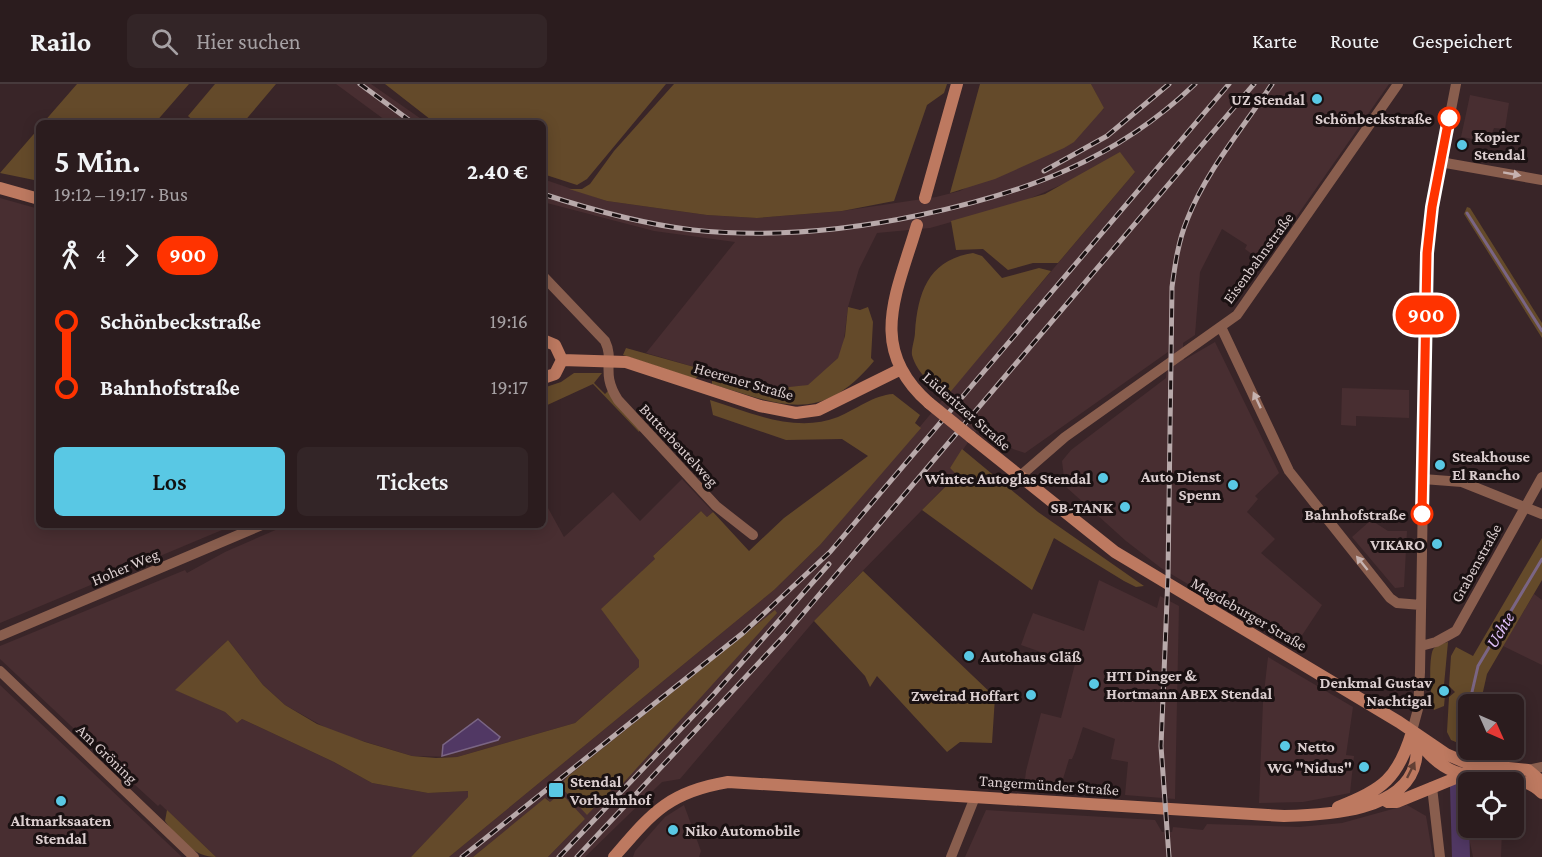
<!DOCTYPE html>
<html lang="de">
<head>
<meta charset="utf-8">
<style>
	:root { --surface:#2b1c1e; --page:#332527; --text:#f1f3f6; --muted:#a6a1a4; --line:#473a3c; --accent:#59c8e4 }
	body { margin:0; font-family:"Crimson Pro",serif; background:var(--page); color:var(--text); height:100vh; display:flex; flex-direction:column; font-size:22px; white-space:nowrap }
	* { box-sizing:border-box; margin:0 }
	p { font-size:20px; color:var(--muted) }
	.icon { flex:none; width:33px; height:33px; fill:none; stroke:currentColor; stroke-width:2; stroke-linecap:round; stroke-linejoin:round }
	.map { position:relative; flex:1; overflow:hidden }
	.panel { position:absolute; left:36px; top:36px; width:510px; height:408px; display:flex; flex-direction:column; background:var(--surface); border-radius:9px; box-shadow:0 3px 15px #0003,0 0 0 2px var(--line) }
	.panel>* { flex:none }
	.badge { padding:0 12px; border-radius:20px; font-size:21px; line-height:39px }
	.needle { width:39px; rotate:135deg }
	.buttons { position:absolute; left:1458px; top:610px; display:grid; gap:12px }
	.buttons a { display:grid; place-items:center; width:66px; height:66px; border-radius:9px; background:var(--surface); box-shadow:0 3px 15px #0003,0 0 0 2px var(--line); font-size:30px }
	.map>.badge { position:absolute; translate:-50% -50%; box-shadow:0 0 0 3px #fff }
	.legs { display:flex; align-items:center; gap:9px; height:66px; padding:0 18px; font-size:20px }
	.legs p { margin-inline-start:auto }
	.headline { display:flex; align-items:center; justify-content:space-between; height:102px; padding:0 18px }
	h1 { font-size:33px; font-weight:600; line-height:45px }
	.cta { display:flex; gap:12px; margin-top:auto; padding:12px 18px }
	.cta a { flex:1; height:69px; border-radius:9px; background:var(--accent); color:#111; font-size:24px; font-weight:600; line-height:69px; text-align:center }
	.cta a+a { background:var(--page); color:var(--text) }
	ul { padding:0 18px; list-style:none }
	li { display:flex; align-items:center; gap:21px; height:66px; font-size:22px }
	li i { display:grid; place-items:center; width:9px; height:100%; margin:0 8px; background:currentColor }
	li i::after { content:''; width:15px; height:15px; margin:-8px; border:4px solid; border-radius:50%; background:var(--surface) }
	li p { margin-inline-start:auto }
	li:first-child i { background:linear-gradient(#0000 50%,currentColor 0) }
	li:last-child i { background:linear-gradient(currentColor 50%,#0000 0) }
	header { display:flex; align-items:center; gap:36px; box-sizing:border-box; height:84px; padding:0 30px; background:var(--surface); border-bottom:2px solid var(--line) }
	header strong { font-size:28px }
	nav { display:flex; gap:33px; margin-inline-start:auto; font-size:21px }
	.search { width:420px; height:54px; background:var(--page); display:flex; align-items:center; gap:15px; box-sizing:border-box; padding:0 21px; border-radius:9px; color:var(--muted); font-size:22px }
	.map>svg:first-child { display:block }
</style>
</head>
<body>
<header>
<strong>Railo</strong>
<div class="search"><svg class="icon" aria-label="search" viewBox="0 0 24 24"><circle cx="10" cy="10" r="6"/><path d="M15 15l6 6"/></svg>Hier suchen</div>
<nav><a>Karte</a><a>Route</a><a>Gespeichert</a></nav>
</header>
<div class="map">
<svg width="1542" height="773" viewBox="0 0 1542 773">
	<rect width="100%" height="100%" fill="#392528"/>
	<path fill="#482e31" d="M336 0H371L427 39H389Z
		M1091 0H1389L1264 179 1245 165 1247 161 1222 145 1200 188 1195 251 1183 259 1184 276 1215 258 1279 389 1255 412 1258 415 1247 428 1275 455 1261 469 1322 521 1293 565 1220 520 1223 514 1216 510 1213 515 1161 484 1126 457 1065 402 1062 377 1071 366 1166 294 1168 268 1025 369 1013 365 981 340 950 384 957 390 814 537 680 695 662 698 585 773H548L585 735 550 718 546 714 473 773H449L774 506 820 461 1135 88 1070 97 1022 118 930 144 877 149 859 185 848 223 843 264 838 274 809 301 787 305H771L646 269 735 158 654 147 543 118V95L607 117 707 131 757 134 842 127 936 113 960 107 1104 25Z
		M1470 11 1509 19 1505 45 1494 44 1489 58 1461 53Z
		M0 114 39 125V441H234L0 539Z
		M1342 304 1409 306V334L1356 332V342L1341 341Z
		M682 395 713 428 707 433 701 427 653 472 655 475 639 583 575 639 457 673 412 672 333 648 285 621 263 601 228 556 176 606 225 628 237 639 242 635 334 678 372 699 428 709 468 707V713L457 726 411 773H216L160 720 158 722 87 657 0 575V562L185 486 187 489 225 468 287 441H543V415L564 453 613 408 640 437Z
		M1371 436 1388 447H1407L1404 503 1395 504 1352 453Z
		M1099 496 1157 524 1160 512 1179 522 1175 715 1125 711 1128 678 1111 675 1115 655 1083 643 1075 668 1072 675H1069L1063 695 1064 707 1024 704 1026 687 1041 629 1061 634 1075 580 1021 561 1027 544 1033 529 1084 547Z
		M1534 510 1542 516V581L1503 562Z
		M1268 573 1353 623 1346 671 1354 672 1350 709 1303 718 1259 719 1263 618Z
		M0 601 127 721 182 773H0Z
		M684 721 701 767 699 773H633L635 767 665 733Z
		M1407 721 1426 732 1433 773H965L986 726 1155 736 1162 748H1172L1173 743 1203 746 1207 740 1299 743 1342 739Z
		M1468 731V744H1502L1501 773H1473L1469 754 1468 736Z"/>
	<path fill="#644a2a" d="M77 0H189L155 39H43Z
		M215 0H276L243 39H196L188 32Z
		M385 0H666L587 95 577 101 543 90V39H435Z
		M674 0H947L944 9 927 21 894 117 842 127 757 134 707 131 607 117 569 105H582L590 100 614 67Z
		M980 0H1091L1104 24 1074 58 1064 64 995 95 950 109Z
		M39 44V97L0 89Z
		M1120 68 1135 88 1058 179H1033L1008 186 983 165 956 166 951 137 1045 110Z
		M1467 123 1470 124 1542 239V254L1464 130Z
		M973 169 982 172 1002 194 1039 184 1051 187 947 312C934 302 917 290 912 271 911 265 915 255 915 248 918 207 929 176 973 169Z
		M848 223 860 226 868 223 873 238 871 274 874 277C820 342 781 321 712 300V288L771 305 808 301 838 274 845 252Z
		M626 264 705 286 695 295 623 271Z
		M574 289H602L594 299 605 310 608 307 640 346 639 348 593 300 543 323V304L561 298Z
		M893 310 920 331 915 339 921 344 820 461 774 506 449 773H411L468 713V707L428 709 372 699 334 678 242 635 237 639 225 628 175 606 228 556 263 601 285 621 317 640 365 658 412 672 436 674 457 673 575 639 639 583V576L601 525 655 475 653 472 701 427 707 433 713 428 749 467 784 434 868 372 842 355 786 356 713 331 710 316C750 328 795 350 838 333 855 326 874 311 893 310Z
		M962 365 1038 428 1144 502 1136 503 1124 497 1054 454 1032 506 922 426 957 391 950 384Z
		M1542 454V496L1487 590 1480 621H1468V663L1451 656 1447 648 1449 613 1455 608 1449 602 1451 572 1456 563 1473 572Z
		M863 487 995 613 992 659 960 658 947 668 877 592 870 603 865 592 814 537Z
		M775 526 777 529 617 706 614 703 587 731 560 702 567 693Z
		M1448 558 1444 601 1440 606 1445 611 1444 622 1434 626C1430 617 1428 570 1434 564 1438 561 1444 559 1448 558Z
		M561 709 585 735 548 773H473L545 714 550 718Z
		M167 726 216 773C195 773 177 755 165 737Z"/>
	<path fill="#513864" stroke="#7a6584" stroke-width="1.5" d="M478 635 500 653 498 656 442 672 443 661Z"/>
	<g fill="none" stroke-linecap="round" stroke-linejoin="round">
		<path stroke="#7a6584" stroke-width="3" d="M1467 129 1542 247
			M1469 621 1478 582 1542 475
			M1463 660 1468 622"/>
		<path stroke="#513864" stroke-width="18" d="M1459 703 1461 773"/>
		<path stroke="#895e4e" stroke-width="10" d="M1440 78 1542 96
			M543 192 605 257C615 278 600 288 618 316L716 422 753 451
			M1221 243 1289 387 1390 514 1397 519 1421 521
			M1019 393 1065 353 1237 231 1398 0
			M1423 395 1462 398 1542 430
			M0 552 262 441
			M1421 562 1436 558 1456 547 1542 393
			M0 587 194 773
			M1412 647 1418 625 1420 588 1427 169 1432 123 1456 0
			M1528 686 1542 683
			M1432 703 1440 773
			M951 773 975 713"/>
		<path stroke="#bd7960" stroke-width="12" d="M0 104 39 115
			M925 114 957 0
			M917 141C897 209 866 264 929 319
			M543 256 555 261 562 276 555 290 543 294
			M562 276 626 278 760 322 796 329 818 326 901 285
			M971 353 1115 468 1399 638 1446 670 1469 680 1528 686 1542 698
			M1416 653C1458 719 1509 676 1542 709
			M1383 715 1388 718H1397L1463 691
			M1338 723C1383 706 1398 694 1412 648
			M614 773C652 729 668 708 728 698L1284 732C1325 731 1408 728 1416 675 1418 665 1414 656 1412 647"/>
		<g stroke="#b8a9aa" stroke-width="5">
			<path id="rail" d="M360 0 413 39
				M1044 87 1107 52 1169 0
				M543 110C592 126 642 140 693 146 770 154 845 147 920 131 1025 109 1116 76 1195 0
				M462 773 743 549 830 468 1229 0
				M559 773 714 610 829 480
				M577 773 784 552 1254 0
				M1169 773 1161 662 1168 492 1172 203C1175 181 1178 158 1187 136 1206 87 1243 44 1272 0"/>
		</g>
		<use href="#rail" stroke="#1a1112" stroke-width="3" stroke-dasharray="9" stroke-linecap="butt"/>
		<path stroke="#bd7960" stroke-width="12" d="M929 319 971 353"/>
	</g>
	<defs><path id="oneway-solid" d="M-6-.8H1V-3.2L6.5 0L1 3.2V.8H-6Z" transform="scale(1.5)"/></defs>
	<g fill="#c6b2af">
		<use href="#oneway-solid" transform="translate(1512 90) rotate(10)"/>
		<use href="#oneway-solid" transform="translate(1257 316) rotate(-115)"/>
		<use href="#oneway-solid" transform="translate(1362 479) rotate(-129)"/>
	</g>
	<use fill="#634035" href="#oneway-solid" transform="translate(1411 686) rotate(-64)"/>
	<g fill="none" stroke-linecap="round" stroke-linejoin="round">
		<g stroke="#fff" stroke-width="14">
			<path id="line-1" d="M1422 430 1427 169 1432 123 1449 34"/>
		</g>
		<use href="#line-1" stroke="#f30" stroke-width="9"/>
	</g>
	<g fill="#59c8e4" stroke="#1a1112" stroke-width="2">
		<circle cx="1317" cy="15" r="6"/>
		<circle cx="1462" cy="61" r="6"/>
		<circle cx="1440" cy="381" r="6"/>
		<circle cx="1103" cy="394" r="6"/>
		<circle cx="1233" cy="401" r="6"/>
		<circle cx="1125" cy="423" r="6"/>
		<circle cx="1437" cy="460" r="6"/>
		<circle cx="969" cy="572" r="6"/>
		<circle cx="1094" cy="600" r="6"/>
		<circle cx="1444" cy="607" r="6"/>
		<circle cx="1031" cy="611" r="6"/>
		<circle cx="1285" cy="662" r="6"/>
		<circle cx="1364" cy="683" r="6"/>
		<rect x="548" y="698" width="16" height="16" rx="3"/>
		<circle cx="61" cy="717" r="6"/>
		<circle cx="673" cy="746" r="6"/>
	</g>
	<g fill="#fff" stroke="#f30" stroke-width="3">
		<circle cx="1449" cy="34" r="10"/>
		<circle cx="1422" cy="430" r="10"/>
	</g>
	<g text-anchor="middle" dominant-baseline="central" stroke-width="6" stroke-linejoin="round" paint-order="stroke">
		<g font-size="16" font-weight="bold" fill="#dbcecf" stroke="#1a1112" text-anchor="end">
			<text x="1305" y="15">UZ Stendal</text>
			<text x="1474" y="52" text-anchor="start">Kopier<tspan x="1474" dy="18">Stendal</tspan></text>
			<text x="1452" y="372" text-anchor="start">Steakhouse<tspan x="1452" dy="18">El Rancho</tspan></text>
			<text x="1221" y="392">Auto Dienst<tspan x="1221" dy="18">Spenn</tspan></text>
			<text x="1091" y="394">Wintec Autoglas Stendal</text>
			<text x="1113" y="423">SB-TANK</text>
			<text x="1425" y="460">VIKARO</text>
			<text x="981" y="572" text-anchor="start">Autohaus Gläß</text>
			<text x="1106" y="591" text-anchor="start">HTI Dinger &amp;<tspan x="1106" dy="18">Hortmann ABEX Stendal</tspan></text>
			<text x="1432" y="598">Denkmal Gustav<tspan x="1432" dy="18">Nachtigal</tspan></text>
			<text x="1019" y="611">Zweirad Hoffart</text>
			<text x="1297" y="662" text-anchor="start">Netto</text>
			<text x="1352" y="683">WG "Nidus"</text>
			<text x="570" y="697" text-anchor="start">Stendal<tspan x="570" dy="18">Vorbahnhof</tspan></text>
			<text x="61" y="736" text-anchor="middle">Altmarksaaten<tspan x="61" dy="18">Stendal</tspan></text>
			<text x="685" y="746" text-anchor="start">Niko Automobile</text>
		</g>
		<g font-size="16" font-weight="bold" fill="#dbcecf" stroke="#1a1112" text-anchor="end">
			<text x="1432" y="34">Schönbeckstraße</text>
			<text x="1406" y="430">Bahnhofstraße</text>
		</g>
		<g font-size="16" fill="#dbcecf" stroke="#1a1112">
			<text transform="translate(1258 174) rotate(-54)">Eisenbahnstraße</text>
			<text transform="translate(744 297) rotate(16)">Heerener Straße</text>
			<text transform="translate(967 327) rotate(41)">Lüderitzer Straße</text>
			<text transform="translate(679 361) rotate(47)">Butterbeutelweg</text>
			<text transform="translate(1476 479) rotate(-61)">Grabenstraße</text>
			<text transform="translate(125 483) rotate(-23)">Hoher Weg</text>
			<text transform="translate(1249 530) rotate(30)">Magdeburger Straße</text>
			<text transform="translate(107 670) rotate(44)">Am Gröning</text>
			<text transform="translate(1049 701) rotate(4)">Tangermünder Straße</text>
		</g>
		<g font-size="18" font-style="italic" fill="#e2c2fc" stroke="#1a1112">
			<text transform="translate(1500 546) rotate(-59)">Uchte</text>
		</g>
	</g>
</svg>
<div class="buttons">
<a><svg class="needle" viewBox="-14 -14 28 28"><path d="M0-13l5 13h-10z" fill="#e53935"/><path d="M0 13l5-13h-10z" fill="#a6a1a4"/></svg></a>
<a><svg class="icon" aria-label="locate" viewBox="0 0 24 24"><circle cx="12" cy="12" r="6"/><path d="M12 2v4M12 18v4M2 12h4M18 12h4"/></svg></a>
</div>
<b class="badge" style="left:1426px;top:231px;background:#f30;color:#fff">900</b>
<section class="panel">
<div class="headline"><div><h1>5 Min.</h1><p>19:12 – 19:17 · Bus</p></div><b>2.40 €</b></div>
<div class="legs"><svg class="icon" aria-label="walk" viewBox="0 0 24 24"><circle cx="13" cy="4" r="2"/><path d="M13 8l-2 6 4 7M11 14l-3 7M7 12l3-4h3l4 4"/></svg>4<svg class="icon" aria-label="forward" viewBox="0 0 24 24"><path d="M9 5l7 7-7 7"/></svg><b class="badge" style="background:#f30;color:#fff">900</b></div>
<ul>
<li><i style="color:#f30"></i><b>Schönbeckstraße</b><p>19:16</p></li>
<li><i style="color:#f30"></i><b>Bahnhofstraße</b><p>19:17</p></li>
</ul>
<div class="cta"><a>Los</a><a>Tickets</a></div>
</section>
</div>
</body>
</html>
